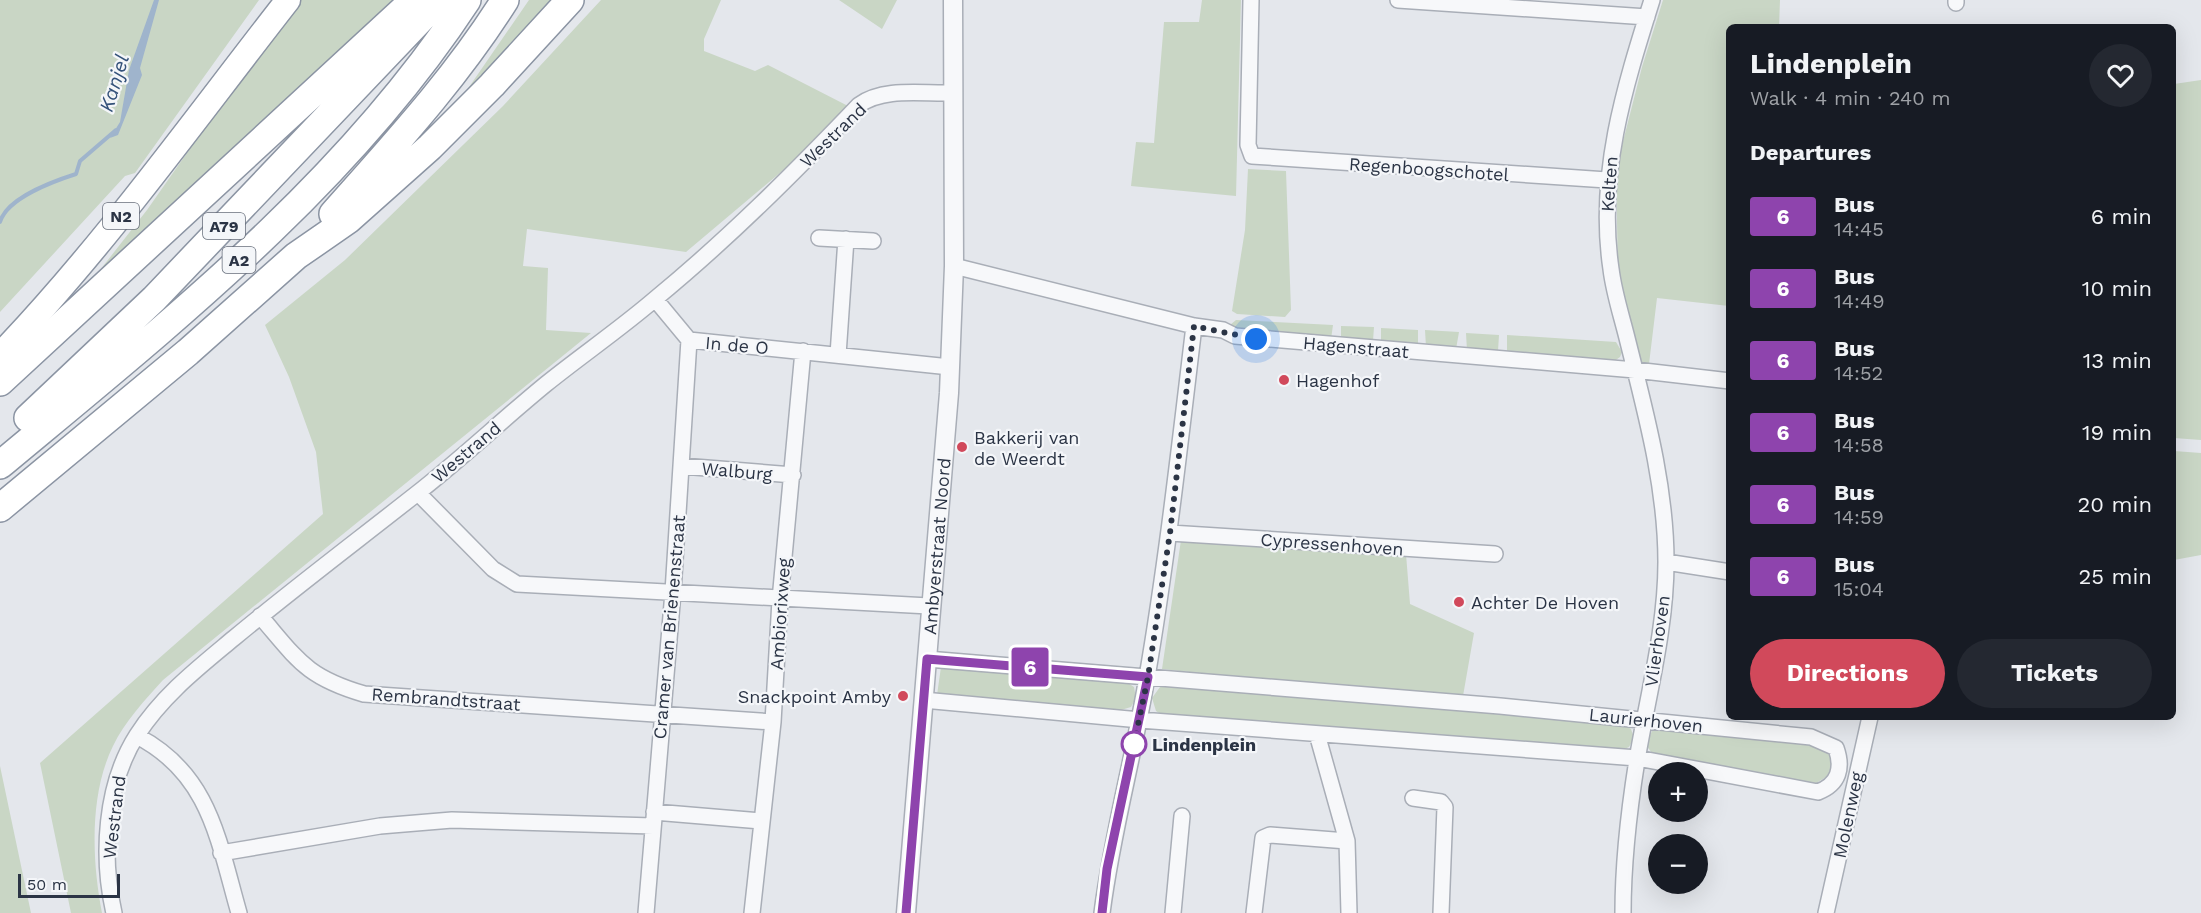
<!DOCTYPE html>
<html lang="en">
<head>
<meta charset="utf-8">
<style>
	:root { --surface:#171b24; --page:#242831; --text:#f1f3f6; --muted:#9ea1a6; --accent:#d1495b }
	body { margin:0; font-family:"Work Sans",sans-serif; background:var(--page); color:var(--text); height:100vh; display:flex; flex-direction:column; font-size:22px; white-space:nowrap }
	* { box-sizing:border-box; margin:0 }
	p { font-size:20px; color:var(--muted) }
	.icon { flex:none; width:33px; height:33px; fill:none; stroke:currentColor; stroke-width:2; stroke-linecap:round; stroke-linejoin:round }
	.map { position:relative; flex:1; overflow:hidden }
	.side { position:absolute; left:1726px; top:24px; width:450px; height:696px; display:flex; flex-direction:column; background:var(--surface); border-radius:9px; box-shadow:0 6px 24px #0002 }
	.side>* { flex:none }
	.badge { padding:0 12px; border-radius:4px; font-size:21px; line-height:39px }
	.buttons { position:absolute; left:1648px; top:762px; display:grid; gap:12px }
	.buttons a { display:grid; place-items:center; width:60px; height:60px; border-radius:50%; background:var(--surface); box-shadow:0 6px 24px #0002; font-size:30px }
	.scale { position:absolute; left:18px; bottom:15px; width:102px; box-sizing:border-box; padding-left:6px; border:3px solid #2b3445; border-top:0; font-size:16px; line-height:21px; white-space:nowrap; color:#2b3445; -webkit-text-stroke:4px #f4f6f9; paint-order:stroke }
	.you { position:absolute; width:30px; height:30px; margin:-15px; border:4px solid #fff; border-radius:50%; background:#1a73e8; box-shadow:0 0 0 9px #1a73e833 }
	.map>.badge { position:absolute; translate:-50% -50%; box-shadow:0 0 0 3px #fff }
	h2 { padding:0 24px; font-size:22px; line-height:54px }
	.round { display:grid; place-items:center; flex:none; width:63px; height:63px; border-radius:32px; background:var(--page) }
	.overview { display:flex; align-items:center; justify-content:space-between; height:102px; padding:0 24px }
	h1 { font-size:28px; font-weight:700; line-height:45px }
	.action { display:flex; gap:12px; margin-top:auto; padding:12px 24px }
	.action a { flex:1; height:69px; border-radius:36px; background:var(--accent); color:#fff; font-size:24px; font-weight:700; line-height:69px; text-align:center }
	.action a+a { background:var(--page); color:var(--text) }
	ul { padding:0; list-style:none }
	li { display:flex; align-items:center; gap:18px; height:72px; padding:0 24px }
	li div { flex:1 }
	li b { display:block; font-size:22px }
	li em { font-style:normal }
	li .badge { min-width:66px; font-weight:700; text-align:center }
	.map>svg:first-child { display:block }
</style>
</head>
<body>
<div class="map">
<svg width="2201" height="913" viewBox="0 0 2201 913">
	<rect width="100%" height="100%" fill="#e4e7ec"/>
	<path fill="#c9d6c5" d="M0 0H259L135 173 125 176 0 312Z
		M294 0H404L86 288 147 210Z
		M529 0H555L467 90Z
		M601 0H721L704 39V51L755 71 768 65 850 107 825 135 686 252 527 229 523 266 548 268 546 330 591 333 163 680C145 700 125 721 113 746 89 795 92 861 102 913H71L40 763 323 514 316 452 289 377 265 325 345 260 503 106Z
		M839 0H897L882 29Z
		M1202 0H1241L1236 196 1131 186 1136 142 1154 143 1164 22H1199Z
		M1663 0H1780L1779 27H1730L1729 306 1657 298 1649 364 1642 363 1618 276 1616 169 1642 67Z
		M2201 80V440L2174 438V84Z
		M1248 169 1286 171 1291 310 1285 317 1237 314 1232 311 1245 230Z
		M1236 320 1333 325 1331 339 1234 330 1230 325Z
		M1341 326 1374 327 1373 341 1341 339Z
		M1381 328 1418 330V344L1381 343Z
		M1425 330 1459 332 1456 349 1426 347Z
		M1466 333 1499 335 1498 351H1467Z
		M1507 335 1616 342 1622 352 1620 357 1613 362 1507 353Z
		M2174 451 2201 453V555L2174 560Z
		M1181 540 1238 546 1406 554 1410 604 1474 633 1463 696 1300 684 1162 669Z
		M941 667 1125 681 1134 687 1136 698 1131 707 1121 710 937 695Z
		M1171 684 1623 724 1631 729 1634 738 1629 747 1620 751 1162 715 1156 711 1152 698 1160 687Z
		M1659 728 1821 744 1828 748 1834 764 1831 774 1813 785 1654 756 1646 745 1652 731Z
		M0 766 31 913H0Z"/>
	<path fill="#9fb4cc" d="M154 0H159L140 68 142 75 118 135 110 138 120 122 129 70Z"/>
	<g fill="none" stroke-linecap="round" stroke-linejoin="round">
		<path stroke="#9fb4cc" stroke-width="4" d="M0 222C7 198 54 181 76 174L80 161 116 130"/>
		<g stroke="#a9aeb7" stroke-width="18">
			<path id="minor" d="M1251 0 1248 145 1252 156 1607 180
				M1398 0 1647 17
				M1956 3V0
				M819 238 873 241
				M954 266 1194 326 1223 330 1235 336 1635 370 1730 381
				M655 299 689 340 950 367
				M838 355 846 239
				M682 466 793 475
				M418 493 493 569 517 584 929 606
				M1170 533 1495 554
				M1666 562 1730 572
				M260 616C298 660 306 677 364 694L773 722
				M923 700 1140 720 1637 758 1818 792C1839 784 1843 768 1836 748L1811 737 1500 706 927 659
				M1317 734 1347 841 1349 913
				M137 736C210 774 218 840 239 913
				M1413 798 1441 802 1445 807 1441 913
				M654 812 761 821
				M221 853 380 826 452 820 653 826
				M114 913C101 856 105 785 137 735 163 695 198 668 234 638 293 589 354 543 415 495 460 460 502 420 546 384 582 355 620 329 655 299 728 239 794 173 859 105 884 87 922 94 951 93
				M646 913 673 592 689 340
				M752 913 773 722 780 600 803 351
				M1102 913C1112 833 1134 756 1147 677 1167 560 1180 443 1194 326
				M1173 913 1182 816
				M1254 913 1263 838 1270 835 1347 841
				M1623 913C1623 862 1629 810 1637 760 1648 694 1666 629 1666 562 1666 487 1646 414 1628 342 1622 317 1614 294 1611 269 1597 175 1624 89 1652 0
				M1826 913 1870 717"/>
		</g>
		<g stroke="#a9aeb7" stroke-width="21">
			<g id="tertiary">
				<path id="s1" d="M906 913 949 393 954 266 953 0"/>
			</g>
		</g>
		<g stroke="#8b94a3" stroke-width="27">
			<path id="trunk" d="M0 355C106 244 194 120 288 0"/>
		</g>
		<g stroke="#8b94a3" stroke-width="30">
			<path id="motorway" d="M333 214C394 145 456 78 505 0
				M0 382 414 0
				M28 418 154 299 439 0
				M0 465C168 325 346 185 467 0
				M0 508 188 352 296 256 348 220 430 147 492 85 570 0"/>
		</g>
		<use href="#minor" stroke="#f7f8fa" stroke-width="15"/>
		<use href="#tertiary" stroke="#f7f8fa" stroke-width="18"/>
		<use href="#trunk" stroke="#fff" stroke-width="24"/>
		<use href="#motorway" stroke="#fff" stroke-width="27"/>
	</g>
	<g fill="none" stroke-linecap="round" stroke-linejoin="round">
		<g stroke="#fff" stroke-width="14">
			<path id="line" d="M906 913 927 659 1148 677 1107 869 1102 913"/>
		</g>
		<use href="#line" stroke="#8e44ad" stroke-width="9"/>
		<path stroke="#2b3445" stroke-width="6" stroke-dasharray="0 10.8" d="M1134 744 1148 677 1170 533 1194 326 1256 339"/>
	</g>
	<g fill="#d1495b" stroke="#f4f6f9" stroke-width="2">
		<circle cx="1284" cy="380" r="6"/>
		<circle cx="962" cy="447" r="6"/>
		<circle cx="1459" cy="602" r="6"/>
		<circle cx="903" cy="696" r="6"/>
	</g>
	<circle fill="#fff" stroke="#8e44ad" stroke-width="3" cx="1134" cy="744" r="12"/>
	<g text-anchor="middle" dominant-baseline="central" stroke-width="4.5" stroke-linejoin="round" paint-order="stroke">
		<g fill="#f4f6f9" stroke="#676e7b" stroke-width="1.5">
			<rect x="103" y="203" width="36" height="26" rx="4.5"/>
			<rect x="203" y="213" width="42" height="26" rx="4.5"/>
			<rect x="222.5" y="247" width="33" height="26" rx="4.5"/>
		</g>
		<g font-size="16" font-weight="bold" fill="#2b3445">
			<text x="121" y="216">N2</text>
			<text x="224" y="226">A79</text>
			<text x="239" y="260">A2</text>
		</g>
		<g font-size="18" fill="#2b3445" stroke="#f4f6f9">
			<text transform="translate(833 135) rotate(-44)">Westrand</text>
			<text transform="translate(1429 169) rotate(4)">Regenboogschotel</text>
			<text transform="translate(1609 184) rotate(-86)">Kelten</text>
			<text transform="translate(737 345) rotate(5)">In de O</text>
			<text transform="translate(1356 347) rotate(5)">Hagenstraat</text>
			<text transform="translate(466 452) rotate(-40)">Westrand</text>
			<text transform="translate(737 471) rotate(5)">Walburg</text>
			<text transform="translate(1332 544) rotate(4)">Cypressenhoven</text>
			<text stroke="none"><textPath href="#s1" startOffset="368">Ambyerstraat Noord</textPath></text>
			<text transform="translate(780 614) rotate(-86)">Ambiorixweg</text>
			<text transform="translate(669 627) rotate(-85)">Cramer van Brienenstraat</text>
			<text transform="translate(1657 641) rotate(-82)">Vlierhoven</text>
			<text transform="translate(446 699) rotate(4)">Rembrandtstraat</text>
			<text transform="translate(1646 720) rotate(6)">Laurierhoven</text>
			<text transform="translate(1848 815) rotate(-78)">Molenweg</text>
			<text transform="translate(114 817) rotate(-83)">Westrand</text>
		</g>
		<g font-size="18" fill="#2b3445" stroke="#f4f6f9" text-anchor="start">
			<text x="1296" y="380">Hagenhof</text>
			<text x="974" y="437">Bakkerij van<tspan x="974" dy="21">de Weerdt</tspan></text>
			<text x="1471" y="602">Achter De Hoven</text>
			<text x="891" y="696" text-anchor="end">Snackpoint Amby</text>
		</g>
		<g font-size="18" font-weight="bold" fill="#2b3445" stroke="#f4f6f9" text-anchor="start">
			<text x="1152" y="744">Lindenplein</text>
		</g>
		<g font-size="20" font-style="italic" fill="#34527a" stroke="#f4f6f9">
			<text transform="translate(114 83) rotate(-73)">Kanjel</text>
		</g>
	</g>
</svg>
<div class="buttons">
<a>+</a>
<a>−</a>
</div>
<div class="scale">50 m</div>
<div class="you" style="left:1256px;top:339px"></div>
<b class="badge" style="left:1030px;top:667px;background:#8e44ad;color:#fff">6</b>
<section class="side">
<div class="overview"><div><h1>Lindenplein</h1><p>Walk · 4 min · 240 m</p></div><a class="round"><svg class="icon" aria-label="heart" viewBox="0 0 24 24"><path d="M12 20l-8-8c-3-5 5-10 8-4 3-6 11-1 8 4z"/></svg></a></div>
<h2>Departures</h2>
<ul>
<li><span class="badge" style="background:#8e44ad;color:#fff">6</span><div><b>Bus</b><p>14:45</p></div><em>6 min</em></li>
<li><span class="badge" style="background:#8e44ad;color:#fff">6</span><div><b>Bus</b><p>14:49</p></div><em>10 min</em></li>
<li><span class="badge" style="background:#8e44ad;color:#fff">6</span><div><b>Bus</b><p>14:52</p></div><em>13 min</em></li>
<li><span class="badge" style="background:#8e44ad;color:#fff">6</span><div><b>Bus</b><p>14:58</p></div><em>19 min</em></li>
<li><span class="badge" style="background:#8e44ad;color:#fff">6</span><div><b>Bus</b><p>14:59</p></div><em>20 min</em></li>
<li><span class="badge" style="background:#8e44ad;color:#fff">6</span><div><b>Bus</b><p>15:04</p></div><em>25 min</em></li>
</ul>
<div class="action"><a>Directions</a><a>Tickets</a></div>
</section>
</div>
</body>
</html>
